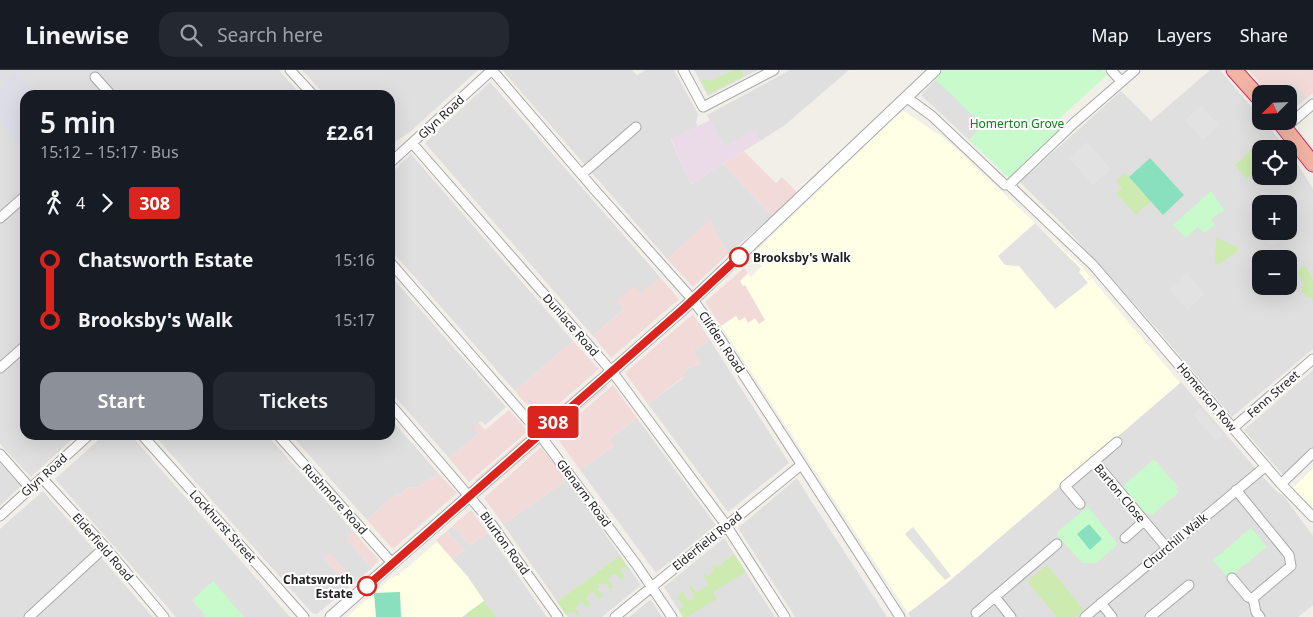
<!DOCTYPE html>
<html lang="en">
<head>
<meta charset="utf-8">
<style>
	:root { --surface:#171b24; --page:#242831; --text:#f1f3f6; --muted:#9ea1a6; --line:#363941; --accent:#8c9099 }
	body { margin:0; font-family:"Noto Sans",sans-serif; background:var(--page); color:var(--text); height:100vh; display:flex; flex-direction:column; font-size:19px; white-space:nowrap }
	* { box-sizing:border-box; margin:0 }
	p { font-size:16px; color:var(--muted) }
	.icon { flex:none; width:28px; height:28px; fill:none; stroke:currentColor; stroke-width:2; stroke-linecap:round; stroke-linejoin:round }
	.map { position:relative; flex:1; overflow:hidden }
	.side { position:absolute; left:20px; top:20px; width:375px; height:350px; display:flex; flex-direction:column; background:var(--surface); border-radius:15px; box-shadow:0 5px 20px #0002 }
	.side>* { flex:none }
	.badge { padding:0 10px; border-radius:4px; font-size:18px; line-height:32px }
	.needle { width:32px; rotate:246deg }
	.tools { position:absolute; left:1252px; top:15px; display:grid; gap:10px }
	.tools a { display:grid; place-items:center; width:45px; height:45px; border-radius:10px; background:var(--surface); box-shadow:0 5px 20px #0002; font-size:25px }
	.map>.badge { position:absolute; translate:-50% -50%; box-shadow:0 0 0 2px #fff }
	.legs { display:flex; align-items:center; gap:8px; height:55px; padding:0 20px; font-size:16px }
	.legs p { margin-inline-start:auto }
	.head { display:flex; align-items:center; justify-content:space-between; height:85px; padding:0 20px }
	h1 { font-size:28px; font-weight:600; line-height:38px }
	.cta { display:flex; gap:10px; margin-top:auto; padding:10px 20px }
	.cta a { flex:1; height:58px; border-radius:15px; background:var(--accent); color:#fff; font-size:20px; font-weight:600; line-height:58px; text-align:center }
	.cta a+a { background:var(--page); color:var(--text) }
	ul { padding:0 20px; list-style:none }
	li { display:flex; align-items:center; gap:18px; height:60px; font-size:19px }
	li i { display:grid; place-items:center; width:8px; height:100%; margin:0 6px; background:currentColor }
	li i::after { content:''; width:12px; height:12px; margin:-6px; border:4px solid; border-radius:50%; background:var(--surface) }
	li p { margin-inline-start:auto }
	li:first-child i { background:linear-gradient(#0000 50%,currentColor 0) }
	li:last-child i { background:linear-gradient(currentColor 50%,#0000 0) }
	header { display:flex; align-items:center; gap:30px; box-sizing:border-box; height:70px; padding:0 25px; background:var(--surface); border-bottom:1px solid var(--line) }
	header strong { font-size:24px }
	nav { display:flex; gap:28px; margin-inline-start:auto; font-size:18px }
	.search { width:350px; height:45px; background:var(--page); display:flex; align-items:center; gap:12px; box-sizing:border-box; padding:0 18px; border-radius:15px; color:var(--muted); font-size:19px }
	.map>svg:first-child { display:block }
</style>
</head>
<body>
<header>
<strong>Linewise</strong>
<div class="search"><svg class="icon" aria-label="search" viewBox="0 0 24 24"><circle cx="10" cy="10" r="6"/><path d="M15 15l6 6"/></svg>Search here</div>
<nav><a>Map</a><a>Layers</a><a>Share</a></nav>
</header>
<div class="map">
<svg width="1313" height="547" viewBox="0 0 1313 547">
	<rect width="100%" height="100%" fill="#f2efe9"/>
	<path fill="#e0dfdf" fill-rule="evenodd" d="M0 0H279L301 25H25V365H77L31 407 0 374Z
		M302 0H478L410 62 390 75V25H325Z
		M505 0H632L637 5 646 0H674L698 44 696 53 698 56 671 70 691 114 723 94 772 146 728 184 710 151 667 189 503 1Z
		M694 0H758L708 26Z
		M790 0H849L785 55 760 71 755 61 724 77 707 45Z
		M1210 0H1220L1261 48V51H1264L1287 79H1261V106H1289V80L1313 119V279L1232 347 1157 259 1064 156 1020 112 1121 21 1151 51ZM1261 134H1289V161H1261ZM1261 189H1289V216H1261Z
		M936 9 983 55 969 70 921 25Z
		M490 12 660 207 593 266 425 73Z
		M1286 12 1296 15 1307 28 1289 43V24H1272Z
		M411 84 573 271 515 321 390 179V104Z
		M390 205 506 337 485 355 481 351 474 357 478 364 449 388 390 321Z
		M710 270 789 393 728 442 648 334 683 308 681 305 687 301V299L700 293 692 281Z
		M1313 300V377L1283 405 1244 360Z
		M1181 312 1262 406 1277 422 1283 425 1313 466V535L1298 547H911L908 543 947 513Z
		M390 348 439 404 430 408 420 417 408 418 399 425 397 423 367 450 291 365H390Z
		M637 348 716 455 656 503 580 400 614 376 609 369Z
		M104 365H131L290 547H176L55 409Z
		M154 365H267L354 462 346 469 372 498 355 512 334 488H324L349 517 317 544 312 543Z
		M0 393 21 416 0 436Z
		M797 408 808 426 887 547H795L738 458Z
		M567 410 641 515 602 547H568L503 454Z
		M43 421 153 547H0V459Z
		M452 456 470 475 488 463 547 547H462L484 531 468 507 452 489 464 480 447 461Z
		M724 468 775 547H683L664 517Z
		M650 530H651L662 547H629Z"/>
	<path fill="#f2dad9" d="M1249 0H1313V23L1307 28 1296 16 1293 18 1290 13 1286 12 1272 24H1269Z
		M744 81 776 113 782 107 797 122 772 146 723 94Z
		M710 150 728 184 693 217 667 189Z
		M744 198 748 203 746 208 765 250 759 254 748 253 739 251 736 246 721 256 705 232Z
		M660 207 679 229 611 288 593 266 624 239 617 231 634 216 641 223Z
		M693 244 710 270 692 281 701 292 687 299 688 301 681 305 683 307 648 334 625 303Z
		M573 271 599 299 540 350 515 321Z
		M597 305 607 317 485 422 475 410Z
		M613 315 637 348 609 369 614 376 580 400 555 365Z
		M509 340 528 361 469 412 449 388 478 364 473 357 479 353 485 360Z
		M541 377 567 410 503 454 484 428Z
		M439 404 457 423 393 479 367 450 397 423 399 425 408 418 420 417 430 408Z
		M471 440 488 463 470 475 452 456Z
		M447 461 464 480 452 489 436 470Z
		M354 462 379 490 372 498 346 469Z
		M330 483 355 512 349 517 324 488Z"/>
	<path fill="#ebdbe8" d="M710 50 724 77 755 60 760 71 691 114 671 69Z"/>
	<path fill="#ffffe5" d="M904 41 948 71 1082 197 1180 313 947 513 908 543 721 256 736 246 739 251 745 247 748 253 755 248 759 254 765 250 745 215 743 216 740 211 748 203 751 207 762 196 751 186 898 44Z
		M1313 398V440L1293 418Z
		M437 472 468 507 484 531 462 547H347L392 507 393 508 407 498Z"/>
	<path fill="#cdebb0" d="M734 0H741L744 6 708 24 701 10 703 9 710 11Z
		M1262 70 1270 79H1261V96L1247 109 1235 95Z
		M1125 103 1151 131 1137 144 1134 143 1116 123 1122 118 1116 111Z
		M1217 168 1239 178 1238 181 1218 195 1215 194 1216 169Z
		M1305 195 1313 210V230L1311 227 1308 229 1300 218 1305 214 1296 202Z
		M734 484 746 502 713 522 717 529 687 547H683L679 540 684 536 677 527 683 522 688 530H694L692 527 694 526 689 517 691 515 696 523 708 515 703 504 704 503 707 506 710 505 714 500 712 497 715 494 718 497Z
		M620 486 630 501 629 502 625 497 620 499 625 506 621 510 616 504 611 505 608 510 614 517H612L611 520 605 513 602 515 601 513H598L600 517 597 519 603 525 599 529 593 522 590 523 586 528 591 535 587 538 582 532 575 538 580 544 578 546 574 541 572 544 570 542 566 545 557 532Z
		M1047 495 1084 540 1075 547H1057L1027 511Z
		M484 531 496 547H468L466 544Z"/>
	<path fill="#c8facc" d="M944 0H1102L1107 5 1060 48 1066 54 1009 108 969 70 983 55 935 9Z
		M1211 121 1224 140 1211 149 1215 155 1204 163 1198 157 1186 168 1173 155Z
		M1154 389 1178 417 1176 418 1179 422 1153 444 1145 443 1124 418V415Z
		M1088 437 1116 472V476L1096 493H1082L1057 465V462Z
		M1251 458 1267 477 1228 508 1213 490Z
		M213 511 244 547H206L192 530Z"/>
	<path fill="#88e0be" d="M1150 88 1184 125 1163 145 1129 107Z
		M1089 454 1102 469 1090 480 1077 464Z
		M400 522 401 547H376L374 523Z"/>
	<path fill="#e2e2e2" d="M1201 36 1219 55 1203 70 1185 50Z
		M1087 72 1111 99 1093 115 1069 88Z
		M1035 153 1081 199 1079 202 1088 213 1055 239 1019 196 1005 195 998 186Z
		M1289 159 1292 165 1271 176 1262 161H1289Z
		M1187 203 1205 224 1187 240 1169 219Z
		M1201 338 1223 365 1216 371 1193 344Z
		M913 457 951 506 945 510 905 464Z"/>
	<path fill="#dddde8" d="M17 1 38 25H25V81L0 53V16Z"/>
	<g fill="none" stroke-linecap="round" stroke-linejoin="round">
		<g stroke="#a9a9a9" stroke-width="11">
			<path id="minor" d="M290 0 313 25
				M492 0 594 119 693 230 714 259 900 547
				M683 0 703 37 774 0
				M1111 0 1121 11
				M95 7 111 25
				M906 27 932 46 1005 115H1009L1093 195 1281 414 1313 447
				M1285 58 1313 34
				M412 73 614 304 726 455 785 547
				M390 93 492 0
				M582 104 636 57
				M1009 115 1074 53 1135 0
				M0 148 25 126
				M390 192 534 357 636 494 672 547
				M0 298 25 276
				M390 334 485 445 558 547
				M1233 358 1313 289
				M142 365 304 547
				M278 365 392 493
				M0 384 30 418
				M1094 391 1167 478
				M42 408 105 477 164 547
				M1281 414 1313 383
				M1080 434 1065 416 1117 372
				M0 446 89 365
				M1125 468 1144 451
				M1232 508 1248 527 1253 528 1291 496 1289 485 1236 420
				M995 527 1011 547
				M1253 528 1256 542 1260 547
				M1101 533 1112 547
				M976 543 1057 474
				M29 547 105 477
				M615 547 801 395
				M1085 547 1266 396
				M1150 547 1189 515"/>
		</g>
		<g stroke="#a9a9a9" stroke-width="13">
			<path id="tertiary" d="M331 547 683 239 935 0"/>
		</g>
		<g stroke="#dc2a67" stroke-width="17">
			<path id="trunk" d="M1234 0 1261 30
				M1279 51 1313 94"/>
		</g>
		<use href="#minor" stroke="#fff" stroke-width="9"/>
		<use href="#tertiary" stroke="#fff" stroke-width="11"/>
		<use href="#trunk" stroke="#f2b4a3" stroke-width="15"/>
	</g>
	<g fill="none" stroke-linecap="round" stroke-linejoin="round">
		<g stroke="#fff" stroke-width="11">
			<path id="line-1" d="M367 516 683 239 739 187"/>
		</g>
		<use href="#line-1" stroke="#dc241f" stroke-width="8"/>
	</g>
	<g fill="#fff" stroke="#dc241f" stroke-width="2.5">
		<circle cx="739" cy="187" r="9"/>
		<circle cx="367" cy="516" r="9"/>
	</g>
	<g text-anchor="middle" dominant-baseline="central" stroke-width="4" stroke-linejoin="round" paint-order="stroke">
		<g font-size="12" fill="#222" stroke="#fff">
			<text transform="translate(441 47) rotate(-43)">Glyn Road</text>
			<text transform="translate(571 255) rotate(49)">Dunlace Road</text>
			<text transform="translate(722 272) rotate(56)">Clifden Road</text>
			<text transform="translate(1273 324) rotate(-41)">Fenn Street</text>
			<text transform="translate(1207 327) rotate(50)">Homerton Row</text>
			<text transform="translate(44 405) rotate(-42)">Glyn Road</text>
			<text transform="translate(584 423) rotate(53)">Glenarm Road</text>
			<text transform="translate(1120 423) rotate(50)">Barton Close</text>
			<text transform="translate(335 429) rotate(48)">Rushmore Road</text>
			<text transform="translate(223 456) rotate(48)">Lockhurst Street</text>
			<text transform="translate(707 471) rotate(-39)">Elderfield Road</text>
			<text transform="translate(1175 471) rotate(-40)">Churchill Walk</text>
			<text transform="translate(505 473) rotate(54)">Blurton Road</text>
			<text transform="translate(103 477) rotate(49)">Elderfield Road</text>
		</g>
		<g font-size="12" fill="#0c8416" stroke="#fff">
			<text x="1017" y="53">Homerton Grove</text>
		</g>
		<g font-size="12" font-weight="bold" fill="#222" stroke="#fff" text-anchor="start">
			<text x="753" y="187">Brooksby's Walk</text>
			<text x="353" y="509" text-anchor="end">Chatsworth<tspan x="353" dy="14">Estate</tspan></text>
		</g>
	</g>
</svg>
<div class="tools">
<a><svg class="needle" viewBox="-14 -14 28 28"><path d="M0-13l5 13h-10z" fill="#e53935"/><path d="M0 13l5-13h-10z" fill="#9ea1a6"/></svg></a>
<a><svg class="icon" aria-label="locate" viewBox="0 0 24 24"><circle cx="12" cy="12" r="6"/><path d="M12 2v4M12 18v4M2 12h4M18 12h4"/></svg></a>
<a>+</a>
<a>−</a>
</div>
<b class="badge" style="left:553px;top:352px;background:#dc241f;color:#fff">308</b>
<section class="side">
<div class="head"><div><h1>5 min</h1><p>15:12 – 15:17 · Bus</p></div><b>£2.61</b></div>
<div class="legs"><svg class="icon" aria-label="walk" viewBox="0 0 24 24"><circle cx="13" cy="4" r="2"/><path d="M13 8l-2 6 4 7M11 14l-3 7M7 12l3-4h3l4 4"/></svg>4<svg class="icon" aria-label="forward" viewBox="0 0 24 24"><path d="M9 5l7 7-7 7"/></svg><b class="badge" style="background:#dc241f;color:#fff">308</b></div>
<ul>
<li><i style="color:#dc241f"></i><b>Chatsworth Estate</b><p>15:16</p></li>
<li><i style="color:#dc241f"></i><b>Brooksby's Walk</b><p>15:17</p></li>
</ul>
<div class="cta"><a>Start</a><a>Tickets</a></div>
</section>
</div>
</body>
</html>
